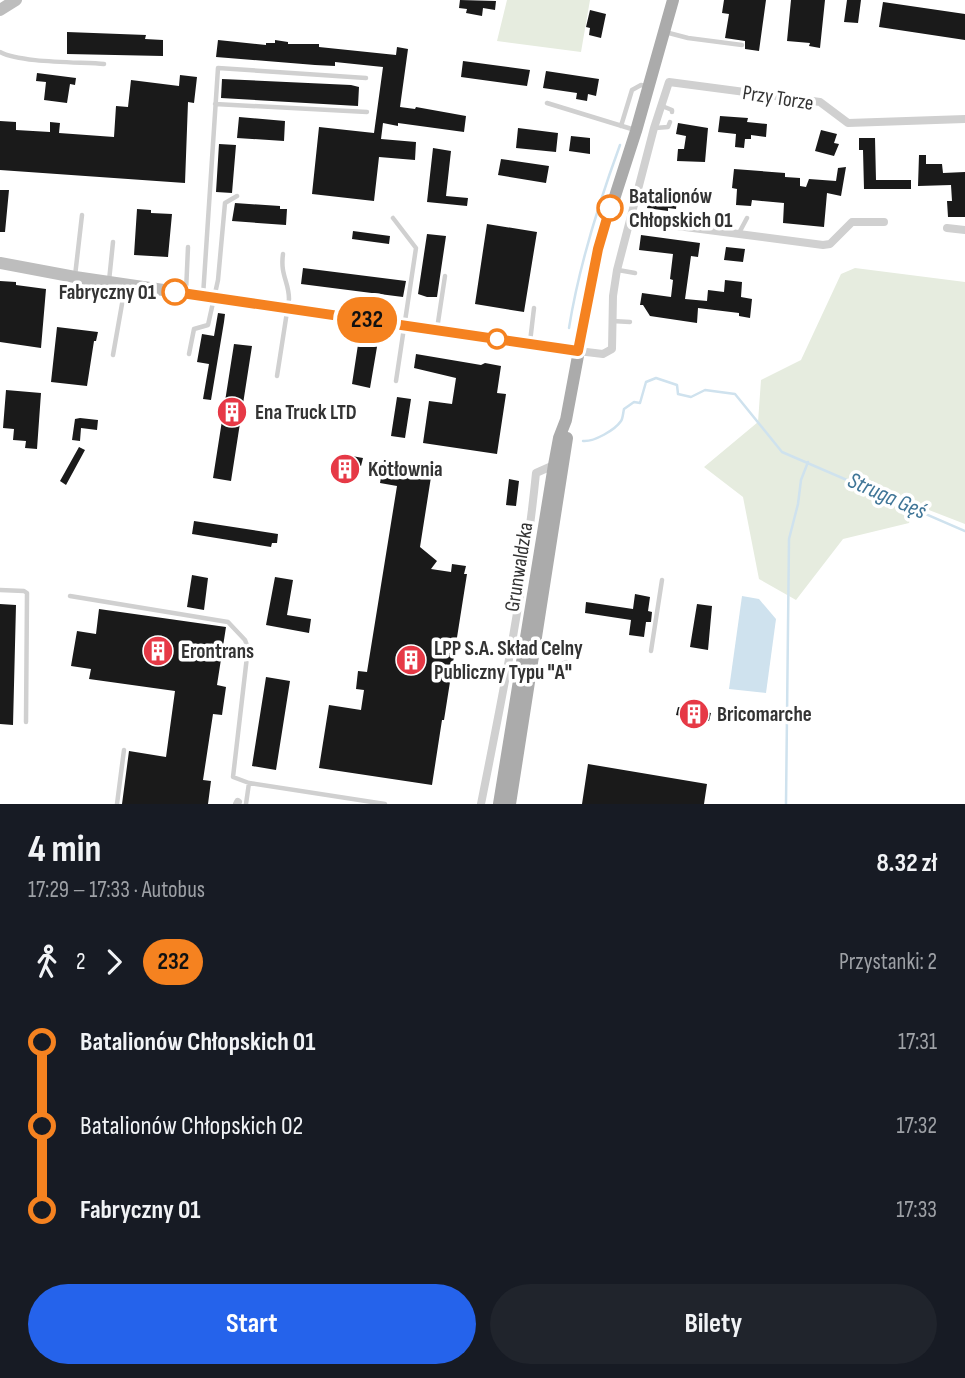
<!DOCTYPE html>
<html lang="pl">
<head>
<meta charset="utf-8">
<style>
	:root { --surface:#171b24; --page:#20242c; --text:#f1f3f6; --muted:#9ea1a6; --accent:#2563eb }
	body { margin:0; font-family:"Sofia Sans Condensed",sans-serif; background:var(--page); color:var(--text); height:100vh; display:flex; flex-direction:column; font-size:26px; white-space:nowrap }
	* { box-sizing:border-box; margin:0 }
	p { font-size:23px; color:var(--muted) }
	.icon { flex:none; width:38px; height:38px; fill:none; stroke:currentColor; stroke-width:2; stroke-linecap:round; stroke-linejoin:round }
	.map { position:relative; height:804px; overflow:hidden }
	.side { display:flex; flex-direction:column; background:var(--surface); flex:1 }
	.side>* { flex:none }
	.badge { padding:0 14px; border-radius:23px; font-size:24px; line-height:46px }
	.map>.badge { position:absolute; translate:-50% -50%; box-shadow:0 0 0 4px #fff }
	.legs { display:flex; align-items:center; gap:10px; height:77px; padding:0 28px; font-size:23px }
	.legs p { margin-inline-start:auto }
	.head { display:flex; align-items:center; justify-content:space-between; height:119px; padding:0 28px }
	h1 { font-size:38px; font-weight:700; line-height:52px }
	.action { display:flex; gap:14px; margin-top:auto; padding:14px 28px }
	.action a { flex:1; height:80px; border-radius:42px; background:var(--accent); color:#fff; font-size:28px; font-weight:700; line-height:80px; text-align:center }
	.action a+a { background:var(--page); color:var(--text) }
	ul { padding:0 28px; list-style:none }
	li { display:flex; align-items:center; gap:24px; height:84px; font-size:26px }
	li i { display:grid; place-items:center; width:10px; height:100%; margin:0 9px; background:currentColor }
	li i::after { content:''; width:18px; height:18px; margin:-9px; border:5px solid; border-radius:50%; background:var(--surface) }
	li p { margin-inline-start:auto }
	li:first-child i { background:linear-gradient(#0000 50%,currentColor 0) }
	li:last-child i { background:linear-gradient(currentColor 50%,#0000 0) }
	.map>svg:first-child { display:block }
</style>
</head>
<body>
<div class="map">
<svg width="965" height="804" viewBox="0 0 965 804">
	<rect width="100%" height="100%" fill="#fff"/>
	<path fill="#e6ecdf" d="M507 0H590L581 52 497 41Z
		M855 268 965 282V524L916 505 909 523 843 539 796 600 759 579 743 497 704 467 758 422 761 380 801 360 841 274Z"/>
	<path fill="#cfe2ee" d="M742 596 759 599 776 619 766 693 729 689Z"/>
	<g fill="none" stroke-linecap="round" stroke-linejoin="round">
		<path stroke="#cfe2ee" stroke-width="2.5" d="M569 328C579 265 598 205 620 145
			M583 441C594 442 615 430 621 421 623 418 623 413 624 409L634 402 640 403 646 382 656 378 677 385 678 394 691 397 705 390 735 394 782 452 965 531
			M786 804 789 539 798 504 801 480 808 462"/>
	</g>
	<path fill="#1a1a1a" d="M460 0 496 1 495 10 483 8 482 16 466 13 467 9 459 8Z
		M724 0H766L759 51 745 49V41L725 38 729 14 722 13Z
		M791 0H825L820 48 809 46 810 43 787 41Z
		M847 0H861L858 23 844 22Z
		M883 2 965 14V40L879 27Z
		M590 10 606 14 601 38 589 35 590 28 586 27Z
		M67 32 146 35 145 39 163 40V56L67 54Z
		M218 40 266 45V43H275V40L288 42V44H319V47L396 55 397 47 408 49 400 107 415 109 416 107 466 116 464 132 398 123V126L383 123 381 139 416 142 415 160 379 157 374 201 312 194 319 127 374 133 383 67 335 62V66L315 65 216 57Z
		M463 61 530 70 527 86 461 77Z
		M546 71 599 79 596 96 588 94 587 101 576 99 577 93 543 88Z
		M37 73 76 78 75 85 70 84 67 103 44 100 46 82 36 81Z
		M180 75 197 77 194 103 188 102 185 183 0 170V121L16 122V130L50 132V122L60 123 59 133 114 137 116 106 128 107 131 80 179 86Z
		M222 79 351 85 359 87 358 106 221 98Z
		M720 116 748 118 747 122 767 124 766 137 751 135V139H745L744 148 735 147 736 134 718 132Z
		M239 117 285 121 284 141 237 138Z
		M678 123 708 128 705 162 677 161 678 149H684L686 136 676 134Z
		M518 128 558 133 556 152 516 148Z
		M821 130 837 134 834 143 839 144 834 156 815 151Z
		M571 136 590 138V154L569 151Z
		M859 138H875L876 180H911V189H864L863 150H859Z
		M219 144 236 145 232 193 216 192Z
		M433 148 451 151 446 196 468 198 467 206 427 202Z
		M919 155H926V164H942L943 173 965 172V217H948L947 201H952L951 185 918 186Z
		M501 159 549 166 546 183 498 175Z
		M846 167 841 196 827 193 824 227 783 223 784 203 752 200 751 206 736 205 737 189 732 188 734 169 785 173V177L800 178V186L806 187 809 179 836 181 838 168Z
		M0 190H9L5 232H0Z
		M669 198 677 199 676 209 668 208V211L647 208 648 199 668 201Z
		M235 203 280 206V209H287L286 225 232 221Z
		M137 209 151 210V213L172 214 168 257 134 255Z
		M487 224 537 232 524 312 475 304Z
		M353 231 390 236 389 244 352 239Z
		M427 234 446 236 437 297H427L418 294Z
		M641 235 700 243 698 257 691 256 685 299 707 301 708 290 724 292 725 280 742 282 741 297 752 299 750 318 739 316V313L698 308 697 323 650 316 643 305H640L642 293 671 297 673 280 670 279 673 254 639 250Z
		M726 247 745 249 743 262 724 260Z
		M303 268 406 281 403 297 301 284Z
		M0 281 16 282V285L46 289 41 348 0 342Z
		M218 313 225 314 224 322 211 400 203 399 209 364 197 362 202 334 214 336Z
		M57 327 98 332 96 341H94L87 386 51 382Z
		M359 338 378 341 370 388 352 384Z
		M234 344 252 346 231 481 213 478Z
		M416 354 481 365 485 363 501 366 497 393 506 394 497 454 423 443 429 401 452 404 456 378 414 368Z
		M6 390 41 393 37 449 25 448 26 441 13 440 14 429 3 428Z
		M397 397 411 399 405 438 391 436Z
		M80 418 98 420 97 430 81 428 80 441 72 440 75 419Z
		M79 447 85 450 66 485 60 481Z
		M346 455 363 458 361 466 355 465 352 478 338 476 340 462 345 463Z
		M384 460 432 468 439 467 440 476 431 477 420 547 437 561 431 569 451 572 452 564 466 566 464 574H467L444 720H442L432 785 319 768 329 705 361 710 364 690 356 689 358 671 367 672 397 486 380 483Z
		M509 479 519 481 516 506 506 505Z
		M194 521 278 534 277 543H272L271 547 192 534Z
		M192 575 208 578 204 610 187 607Z
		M275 577 293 580 287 615 311 619 309 633 266 625Z
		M635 594 650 597 648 611 652 612 651 622H646L644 637 629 635 631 620 585 613 586 602 633 609Z
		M0 604 16 605 13 725 0 724Z
		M697 604 712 606 708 650 690 647Z
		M99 609 226 627 217 685 226 687 222 715 213 714 203 780 211 781 208 804H122L129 751 166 757 175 691 89 679 91 669 71 666 77 631 96 634Z
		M266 677 290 681 276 770 252 766Z
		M678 707 711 713 709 721 676 715Z
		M588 764 707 784 704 804H582Z"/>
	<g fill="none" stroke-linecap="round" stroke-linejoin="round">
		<path stroke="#d0d0d0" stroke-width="4.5" d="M665 32 688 38 742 45
			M0 52C19 63 80 62 104 64
			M547 103 635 130
			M215 104 367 112
			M662 106 672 110V112
			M621 126 632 90 641 85 648 87
			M655 128 668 127 670 122
			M393 218 416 248 396 381
			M739 233 747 218
			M618 270 635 273
			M75 276 82 215
			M109 281 113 242
			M186 292 188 247
			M203 296 218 68 366 78
			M612 321 630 322
			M437 329 445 276
			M530 342 534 308
			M189 354 194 329 208 325 218 280 225 203 237 196
			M113 355 125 287
			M277 376 289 299C289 282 280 275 283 254
			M0 590 24 591 27 593 26 722
			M70 596 228 622 245 640 248 648 233 777 249 783 385 804
			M651 651 662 580
			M535 667 552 670 566 662
			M117 804 124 750
			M246 804 249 783"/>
		<path stroke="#d0d0d0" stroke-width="8" d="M631 220 823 245 830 244 852 222H884
			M947 228 965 230
			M578 351 603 354 612 349 613 296 617 270 654 128 669 82 820 102 848 123 965 119
			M237 804 238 802
			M481 804C503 694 525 584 536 473L554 465"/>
		<path stroke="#bdbdbd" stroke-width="12" d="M0 10 16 0
			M0 263 75 277 578 351"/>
		<path stroke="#ababab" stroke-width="12" d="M499 804 554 465 559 438 566 420 598 249 636 131 673 0
			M510 804 567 438"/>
	</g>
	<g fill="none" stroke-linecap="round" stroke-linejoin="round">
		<g stroke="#fff" stroke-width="16">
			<path id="line-1" d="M175 292 578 351 598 249 610 208"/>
		</g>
		<use href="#line-1" stroke="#f58220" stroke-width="10"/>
	</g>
	<defs>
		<g id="building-disc" transform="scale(1.575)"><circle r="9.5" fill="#e63946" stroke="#fff"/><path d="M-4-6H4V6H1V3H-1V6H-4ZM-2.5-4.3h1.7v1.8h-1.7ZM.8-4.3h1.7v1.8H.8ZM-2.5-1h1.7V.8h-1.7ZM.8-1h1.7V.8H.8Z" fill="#fff"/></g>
	</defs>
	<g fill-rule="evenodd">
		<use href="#building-disc" x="232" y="412"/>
		<use href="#building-disc" x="345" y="469"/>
		<use href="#building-disc" x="158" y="651"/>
		<use href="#building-disc" x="411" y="660"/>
		<use href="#building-disc" x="694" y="714"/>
	</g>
	<g fill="#fff" stroke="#f58220" stroke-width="3.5">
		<circle cx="610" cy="208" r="12"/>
		<circle cx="175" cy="292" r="12"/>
		<circle cx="497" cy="339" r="9"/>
	</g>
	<g text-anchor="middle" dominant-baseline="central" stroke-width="7" stroke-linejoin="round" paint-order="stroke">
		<g font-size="21" fill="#333" stroke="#fff">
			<text transform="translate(778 98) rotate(9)">Przy Torze</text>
			<text transform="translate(519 567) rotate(-81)">Grunwaldzka</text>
		</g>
		<g font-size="21" font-weight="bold" fill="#333" stroke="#fff" text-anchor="start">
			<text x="629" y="196">Batalionów<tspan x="629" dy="24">Chłopskich 01</tspan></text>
			<text x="156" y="292" text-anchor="end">Fabryczny 01</text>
		</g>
		<g font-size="21" font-weight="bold" fill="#333" stroke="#fff" text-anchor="start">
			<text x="255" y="412">Ena Truck LTD</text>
			<text x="368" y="469">Kotłownia</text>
			<text x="434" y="648">LPP S.A. Skład Celny<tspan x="434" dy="24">Publiczny Typu "A"</tspan></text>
			<text x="181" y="651">Erontrans</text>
			<text x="717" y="714">Bricomarche</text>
		</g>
		<g font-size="23" font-style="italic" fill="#3f7597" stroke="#fff">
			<text transform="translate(887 496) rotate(24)">Struga Gęś</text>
		</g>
	</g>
</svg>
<b class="badge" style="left:367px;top:320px;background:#f58220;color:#111">232</b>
</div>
<section class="side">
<div class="head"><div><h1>4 min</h1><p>17:29 – 17:33 · Autobus</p></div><b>8.32 zł</b></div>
<div class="legs"><svg class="icon" aria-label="walk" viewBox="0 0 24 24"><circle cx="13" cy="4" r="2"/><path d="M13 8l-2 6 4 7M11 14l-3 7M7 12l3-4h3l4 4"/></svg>2<svg class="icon" aria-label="forward" viewBox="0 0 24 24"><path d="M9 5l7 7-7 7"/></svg><b class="badge" style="background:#f58220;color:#111">232</b><p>Przystanki: 2</p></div>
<ul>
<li><i style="color:#f58220"></i><b>Batalionów Chłopskich 01</b><p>17:31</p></li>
<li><i style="color:#f58220"></i><span>Batalionów Chłopskich 02</span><p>17:32</p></li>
<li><i style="color:#f58220"></i><b>Fabryczny 01</b><p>17:33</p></li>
</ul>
<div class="action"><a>Start</a><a>Bilety</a></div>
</section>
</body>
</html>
